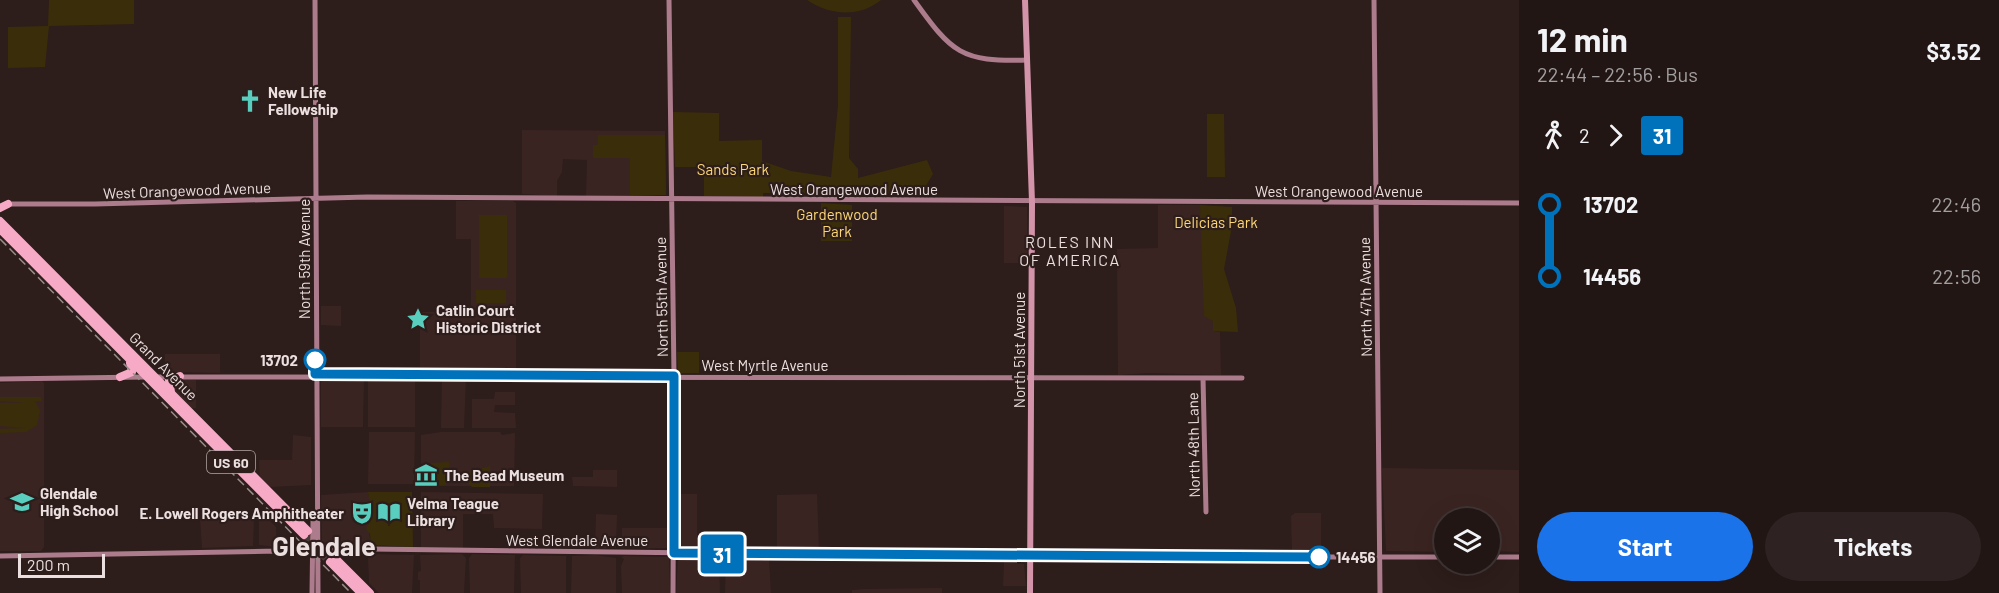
<!DOCTYPE html>
<html lang="en">
<head>
<meta charset="utf-8">
<style>
	:root { --surface:#221614; --page:#2e2322; --text:#f1f3f6; --muted:#a29fa0; --line:#3f3534; --accent:#1a73e8 }
	body { margin:0; font-family:Barlow,sans-serif; background:var(--page); color:var(--text); height:100vh; display:flex; flex-direction:column; font-size:22px; white-space:nowrap }
	* { box-sizing:border-box; margin:0 }
	p { font-size:20px; color:var(--muted) }
	.icon { flex:none; width:33px; height:33px; fill:none; stroke:currentColor; stroke-width:2; stroke-linecap:round; stroke-linejoin:round }
	.map { position:relative; flex:1; overflow:hidden }
	.sheet { display:flex; flex-direction:column; background:var(--surface); width:480px }
	.sheet>* { flex:none }
	.badge { padding:0 12px; border-radius:4px; font-size:21px; line-height:39px }
	.tools { position:absolute; left:1434px; top:508px; display:grid; gap:12px }
	.tools a { display:grid; place-items:center; width:66px; height:66px; border-radius:50%; background:var(--surface); box-shadow:0 6px 24px #0002,0 0 0 2px var(--line); font-size:30px }
	.scale { position:absolute; left:18px; bottom:15px; width:87px; box-sizing:border-box; padding-left:6px; border:3px solid #ebe0df; border-top:0; font-size:16px; line-height:21px; white-space:nowrap; color:#ebe0df; -webkit-text-stroke:4px #2d1d1b; paint-order:stroke }
	.map>.badge { position:absolute; translate:-50% -50%; box-shadow:0 0 0 3px #fff }
	.legs { display:flex; align-items:center; gap:9px; height:66px; padding:0 18px; font-size:20px }
	.legs p { margin-inline-start:auto }
	.overview { display:flex; align-items:center; justify-content:space-between; height:102px; padding:0 18px }
	h1 { font-size:33px; font-weight:700; line-height:45px }
	.button { display:flex; gap:12px; margin-top:auto; padding:12px 18px }
	.button a { flex:1; height:69px; border-radius:36px; background:var(--accent); color:#fff; font-size:24px; font-weight:700; line-height:69px; text-align:center }
	.button a+a { background:var(--page); color:var(--text) }
	ul { padding:0 18px; list-style:none }
	li { display:flex; align-items:center; gap:21px; height:72px; font-size:22px }
	li i { display:grid; place-items:center; width:9px; height:100%; margin:0 8px; background:currentColor }
	li i::after { content:''; width:15px; height:15px; margin:-8px; border:4px solid; border-radius:50%; background:var(--surface) }
	li p { margin-inline-start:auto }
	li:first-child i { background:linear-gradient(#0000 50%,currentColor 0) }
	li:last-child i { background:linear-gradient(currentColor 50%,#0000 0) }
	main { display:flex; flex:1; min-height:0 }
	.map>svg:first-child { display:block }
</style>
</head>
<body>
<main>
<div class="map">
<svg width="1519" height="593" viewBox="0 0 1519 593">
	<rect width="100%" height="100%" fill="#2d1d1b"/>
	<path fill="#3a2422" d="M522 130 665 131 666 195 586 196 587 160 563 159 562 172 557 181V196L522 194Z
		M456 201H513L516 203V370L514 372 420 370V312L471 311V239H456Z
		M1158 205H1200L1214 331 1220 332 1221 375 1149 373 1118 375 1117 249 1158 248Z
		M1004 206 1027 207V263H1004Z
		M321 306H341V326L321 325Z
		M165 354H220V373L165 372Z
		M442 376 466 378 464 428H441Z
		M364 377 363 427H321V378Z
		M368 377H415V427H368Z
		M174 379 196 380V408H190L171 387Z
		M42 381 44 383V547L41 551H0V383Z
		M495 392H515V405H495L494 412 515 413 516 428H472V399H494Z
		M369 432H415L414 484H368Z
		M441 432H500L502 435 515 433 514 486H421V435Z
		M293 435 311 437V485L269 487 260 478 259 460H292Z
		M1382 468 1519 470V552L1490 551V519H1444V552L1386 551Z
		M593 470H617V487L573 486 572 477H593Z
		M368 492 372 512 368 526 371 545 322 546 321 495Z
		M421 492 543 494 542 529 494 528 493 514H463V548H421Z
		M677 494H697V548H622V528H677Z
		M817 494 819 550 777 549V495Z
		M256 507 276 527V547L259 545V516Z
		M1295 513H1321V552L1292 551 1291 516Z
		M596 514 617 515 616 548 595 549Z
		M200 518 254 519 253 546 202 548Z
		M371 554 414 555 412 593H379L369 583 368 558Z
		M462 554 466 558 464 593H420V580H418V572L421 571 420 555Z
		M472 554 515 555 514 593H470L469 558Z
		M523 555 566 556V593H521L520 558Z
		M595 555 616 558V593H571L572 556Z
		M624 556 669 557 670 593H622L621 566 624 559 621 557Z
		M678 558H719L720 593H676Z
		M726 558H769L771 593H725Z
		M1004 562 1024 564 1026 586H1003Z
		M942 588V593H852V590L864 589Z"/>
	<path fill="#3a2e0a" d="M49 0H134V24L49 26 45 67 8 68V27L48 26Z
		M807 0H881C859 18 829 15 807 0Z
		M838 17H851L849 158 858 169V178L927 160 933 174 921 194 763 193V197L704 196V167H675L673 112 719 113V141L762 140V161L791 171 831 177 838 105Z
		M1207 114H1224L1225 177H1207Z
		M598 135H665L666 195H630V158H593V145H598Z
		M821 203 852 205V241H821Z
		M1200 205 1232 207V226L1224 269 1236 308 1238 332 1213 331V321L1204 316Z
		M479 215H507V278H479Z
		M476 290H506V303H476Z
		M677 352H699V373H678Z
		M0 397H41V401H35L40 411 37 425 26 432 0 433V429L27 428 0 426V403H26L0 401Z
		M449 462 451 475H446V485H431V463Z
		M490 466V487H472L469 484V472Z
		M368 492H412L413 547 371 545 370 534 366 529 372 517Z"/>
	<g fill="none" stroke-linecap="round" stroke-linejoin="round">
		<path stroke="#4a3a38" stroke-width="8" stroke-dasharray="8 4" stroke-linecap="butt" d="M304 535 330 562"/>
		<path stroke="#ac7b8c" stroke-width="5" d="M315 0 318 593
			M669 0 674 376 673 593
			M914 0C952 53 961 62 1027 60
			M1374 0 1380 593
			M8 204H95L367 197 1519 203
			M155 377C518 374 880 377 1242 378
			M1203 378 1206 512
			M0 379 146 377
			M278 551 290 548 1025 557H1444
			M0 556 278 551 344 553
			M1490 557H1519
			M312 593 313 521 316 517"/>
		<path stroke="#d394aa" stroke-width="6" d="M1025 0 1032 202 1030 593"/>
		<path stroke="#f6aac5" stroke-width="8" d="M0 208 8 204
			M0 221 308 531
			M0 229 304 535
			M120 377 132 372 130 363
			M171 392 169 380 180 376
			M335 558 370 593
			M330 562 361 593"/>
		<path stroke="#998c8a" stroke-width="1.5" stroke-dasharray="9 4.5" stroke-linecap="butt" d="M0 239 351 593"/>
	</g>
	<g fill="none" stroke-linecap="round" stroke-linejoin="round">
		<g stroke="#fff" stroke-width="14">
			<path id="line-1" d="M315 360V374L674 376V553L1319 557"/>
		</g>
		<use href="#line-1" stroke="#0072bc" stroke-width="9"/>
	</g>
	<defs>
		<g id="church-bare" transform="scale(1.8)"><path d="M-1.2-6h2.4v3.5h3.3v2.4h-3.3V6h-2.4V-.1h-3.3v-2.4h3.3Z" fill="#5acebe" stroke="#2d1d1b" stroke-width="2.5" paint-order="stroke"/></g>
		<g id="sight-bare" transform="scale(1.8)"><path d="M0-6L1.8-2.2L6-1.7L2.9 1.2L3.7 5.4L0 3.3L-3.7 5.4L-2.9 1.2L-6-1.7L-1.8-2.2Z" fill="#5acebe" stroke="#2d1d1b" stroke-width="2.5" paint-order="stroke"/></g>
		<g id="museum-bare" transform="scale(1.8)"><path d="M0-6L6-3V-2H-6V-3ZM-5-1h2V3h-2ZM-1-1h2V3h-2ZM3-1h2V3H3ZM-6 4H6V6H-6Z" fill="#5acebe" stroke="#2d1d1b" stroke-width="2.5" paint-order="stroke"/></g>
		<g id="school-bare" transform="scale(1.8)"><path d="M0-5L7-2L0 1L-7-2ZM-4 1L0 2.5L4 1V4Q0 6-4 4Z" fill="#5acebe" stroke="#2d1d1b" stroke-width="2.5" paint-order="stroke"/></g>
		<g id="library-bare" transform="scale(1.8)"><path d="M-6-4Q-3-5.5-.7-3.5V5Q-3 3-6 4ZM6-4Q3-5.5 .7-3.5V5Q3 3 6 4Z" fill="#5acebe" stroke="#2d1d1b" stroke-width="2.5" paint-order="stroke"/></g>
		<g id="theatre-bare" transform="scale(1.8)"><path d="M-5-5.5Q0-4 5-5.5V0Q5 5 0 6Q-5 5-5 0ZM-3.3-2.5H-1v1.5H-3.3ZM1-2.5H3.3v1.5H1ZM-2.8 1Q0 5.5 2.8 1Z" fill="#5acebe" stroke="#2d1d1b" stroke-width="2.5" paint-order="stroke"/></g>
	</defs>
	<g fill-rule="evenodd">
		<use href="#church-bare" x="250" y="101"/>
		<use href="#sight-bare" x="418" y="319"/>
		<use href="#museum-bare" x="426" y="475"/>
		<use href="#school-bare" x="22" y="502"/>
		<use href="#library-bare" x="389" y="512"/>
		<use href="#theatre-bare" x="362" y="513"/>
	</g>
	<g fill="#fff" stroke="#0072bc" stroke-width="3">
		<circle cx="315" cy="360" r="10"/>
		<circle cx="1319" cy="557" r="10"/>
	</g>
	<g text-anchor="middle" dominant-baseline="central" stroke-width="4.5" stroke-linejoin="round" paint-order="stroke">
		<rect fill="#2d1d1b" stroke="#b2a6a4" stroke-width="1.5" x="207" y="451" width="48" height="22" rx="4.5"/>
		<g font-size="14" font-weight="bold" fill="#ebe0df">
			<text x="231" y="462">US 60</text>
		</g>
		<g font-size="15" font-weight="bold" fill="#ebe0df" stroke="#2d1d1b" text-anchor="start">
			<text x="268" y="92">New Life<tspan x="268" dy="17">Fellowship</tspan></text>
			<text x="436" y="310">Catlin Court<tspan x="436" dy="17">Historic District</tspan></text>
			<text x="444" y="475">The Bead Museum</text>
			<text x="40" y="493">Glendale<tspan x="40" dy="17">High School</tspan></text>
			<text x="407" y="503">Velma Teague<tspan x="407" dy="17">Library</tspan></text>
			<text x="344" y="513" text-anchor="end">E. Lowell Rogers Amphitheater</text>
		</g>
		<g font-size="15" fill="#fcd774" stroke="#2d1d1b">
			<text x="733" y="169">Sands Park</text>
			<text x="837" y="214">Gardenwood<tspan x="837" dy="17">Park</tspan></text>
			<text x="1216" y="222">Delicias Park</text>
		</g>
		<g font-size="15" fill="#ebe0df" stroke="#2d1d1b">
			<text x="854" y="189">West Orangewood Avenue</text>
			<text transform="translate(187 190) rotate(-2)">West Orangewood Avenue</text>
			<text x="1339" y="191">West Orangewood Avenue</text>
			<text transform="translate(304 259) rotate(-90)">North 59th Avenue</text>
			<text transform="translate(661 297) rotate(-91)">North 55th Avenue</text>
			<text transform="translate(1365 297) rotate(-91)">North 47th Avenue</text>
			<text transform="translate(1019 350) rotate(-90)">North 51st Avenue</text>
			<text x="765" y="365">West Myrtle Avenue</text>
			<text transform="translate(164 366) rotate(45)">Grand Avenue</text>
			<text transform="translate(1193 445) rotate(-91)">North 48th Lane</text>
			<text x="577" y="540">West Glendale Avenue</text>
		</g>
		<g font-size="15" font-weight="bold" fill="#ebe0df" stroke="#2d1d1b" text-anchor="end">
			<text x="298" y="360">13702</text>
			<text x="1336" y="557" text-anchor="start">14456</text>
		</g>
		<g font-size="16" letter-spacing="1.5" fill="#ebe0df" stroke="#2d1d1b">
			<text x="1070" y="241">ROLES INN<tspan x="1070" dy="18">OF AMERICA</tspan></text>
		</g>
		<g font-size="27" font-weight="bold" fill="#ebe0df" stroke="#2d1d1b">
			<text x="324" y="545">Glendale</text>
		</g>
	</g>
</svg>
<div class="tools">
<a><svg class="icon" aria-label="layers" viewBox="0 0 24 24"><path d="M12 4l9 5-9 5-9-5zM3 14l9 5 9-5"/></svg></a>
</div>
<div class="scale">200 m</div>
<b class="badge" style="left:722px;top:554px;background:#0072bc;color:#fff">31</b>
</div>
<section class="sheet">
<div class="overview"><div><h1>12 min</h1><p>22:44 – 22:56 · Bus</p></div><b>$3.52</b></div>
<div class="legs"><svg class="icon" aria-label="walk" viewBox="0 0 24 24"><circle cx="13" cy="4" r="2"/><path d="M13 8l-2 6 4 7M11 14l-3 7M7 12l3-4h3l4 4"/></svg>2<svg class="icon" aria-label="forward" viewBox="0 0 24 24"><path d="M9 5l7 7-7 7"/></svg><b class="badge" style="background:#0072bc;color:#fff">31</b></div>
<ul>
<li><i style="color:#0072bc"></i><b>13702</b><p>22:46</p></li>
<li><i style="color:#0072bc"></i><b>14456</b><p>22:56</p></li>
</ul>
<div class="button"><a>Start</a><a>Tickets</a></div>
</section>
</main>
</body>
</html>
